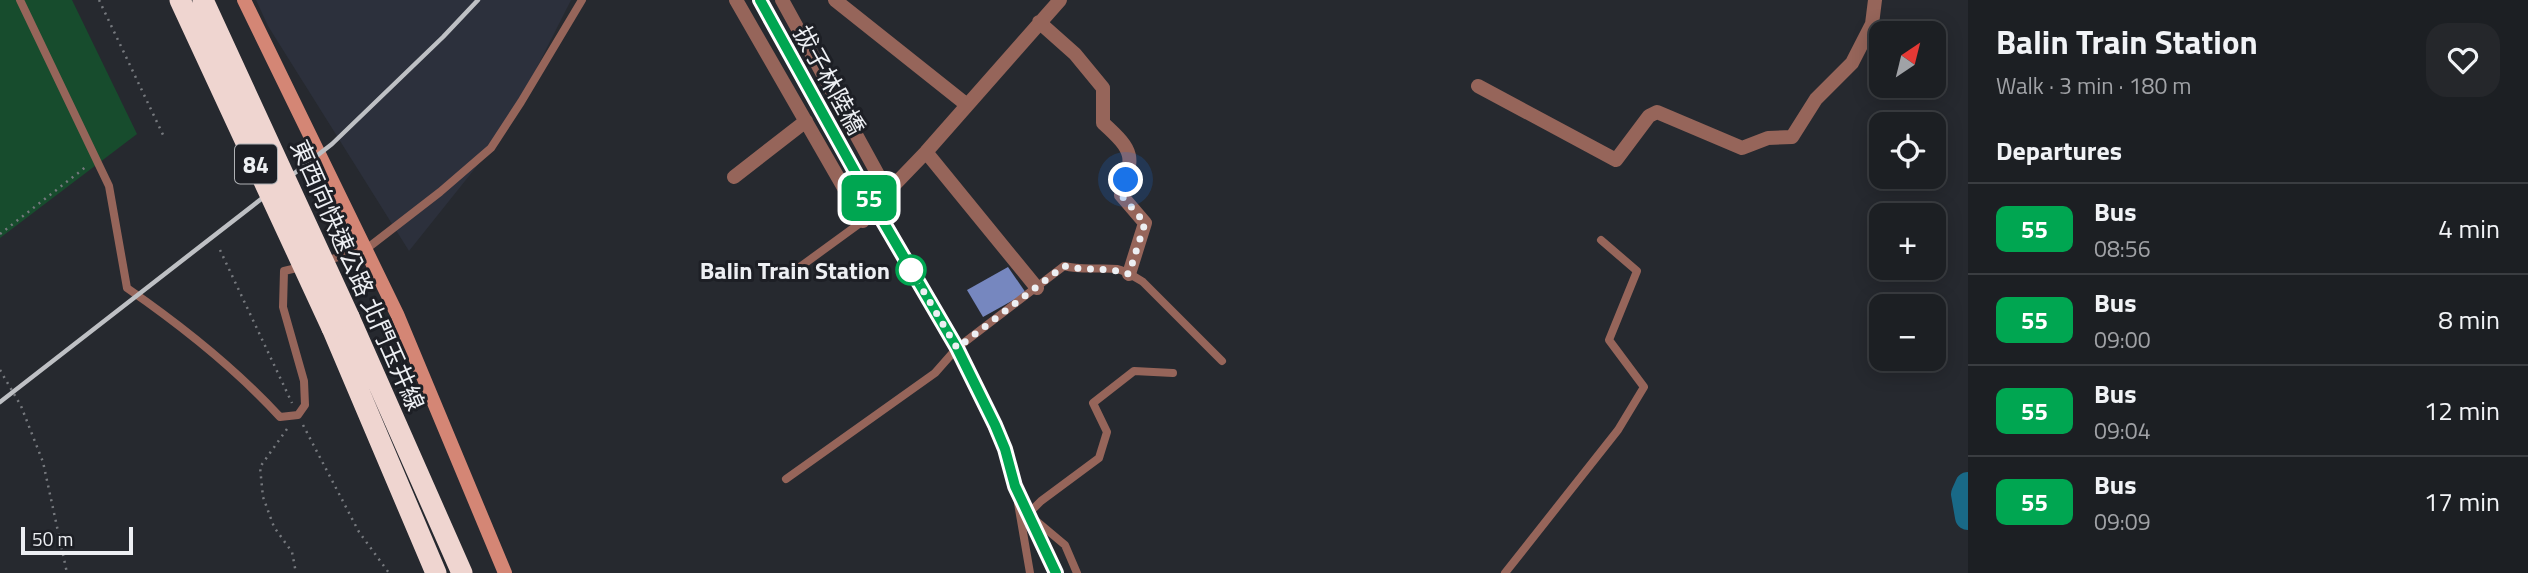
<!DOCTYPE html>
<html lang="en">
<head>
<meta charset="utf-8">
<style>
	:root { --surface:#1c1f23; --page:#25272b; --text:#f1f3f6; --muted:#a0a2a6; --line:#3a3d41 }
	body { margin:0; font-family:"Titillium Web","Noto Sans TC",sans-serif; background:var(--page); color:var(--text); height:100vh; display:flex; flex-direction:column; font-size:26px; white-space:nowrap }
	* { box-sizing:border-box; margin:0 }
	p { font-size:23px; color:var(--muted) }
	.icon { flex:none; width:38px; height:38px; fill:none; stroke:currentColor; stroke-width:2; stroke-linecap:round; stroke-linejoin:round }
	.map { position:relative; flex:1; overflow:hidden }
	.drawer { display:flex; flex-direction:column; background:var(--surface); width:560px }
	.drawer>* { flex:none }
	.badge { padding:0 14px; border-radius:10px; font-size:24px; line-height:46px }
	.needle { width:46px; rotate:35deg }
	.tools { position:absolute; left:1869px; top:21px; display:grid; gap:14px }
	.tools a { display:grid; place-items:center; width:77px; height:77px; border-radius:14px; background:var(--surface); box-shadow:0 4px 18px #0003,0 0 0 2px var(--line); font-size:35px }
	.scale { position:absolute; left:21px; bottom:18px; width:112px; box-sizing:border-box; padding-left:7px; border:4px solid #edeff3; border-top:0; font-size:19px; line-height:24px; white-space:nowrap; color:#edeff3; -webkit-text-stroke:5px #1d1f25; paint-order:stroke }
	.you { position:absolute; width:35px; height:35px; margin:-18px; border:5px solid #fff; border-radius:50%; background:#1a73e8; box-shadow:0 0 0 10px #1a73e833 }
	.map>.badge { position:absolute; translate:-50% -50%; box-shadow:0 0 0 4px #fff }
	h2 { padding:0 28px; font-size:26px; line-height:63px }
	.round { display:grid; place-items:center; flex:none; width:74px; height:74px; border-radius:21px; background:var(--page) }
	.headline { display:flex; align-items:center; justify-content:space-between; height:119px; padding:0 28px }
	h1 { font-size:33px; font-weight:700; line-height:52px }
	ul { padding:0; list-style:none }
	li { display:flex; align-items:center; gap:21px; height:91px; padding:0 28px; border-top:2px solid var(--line) }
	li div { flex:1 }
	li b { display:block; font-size:26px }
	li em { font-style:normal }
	li .badge { min-width:77px; font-weight:700; text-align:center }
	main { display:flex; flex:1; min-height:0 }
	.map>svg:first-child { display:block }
</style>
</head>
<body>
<main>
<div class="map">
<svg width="1968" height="573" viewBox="0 0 1968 573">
	<rect width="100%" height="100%" fill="#26292f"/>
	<path fill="#2c303c" d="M256 0H571L505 131 409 251 268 26Z"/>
	<path fill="#174c2d" d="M0 0H72L137 134 0 238Z"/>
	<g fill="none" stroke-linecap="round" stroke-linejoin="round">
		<path stroke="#196987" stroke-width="26" d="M1968 485 1964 494 1968 517"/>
	</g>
	<path fill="#7687bf" d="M1008 267 1026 293 983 317 967 290Z"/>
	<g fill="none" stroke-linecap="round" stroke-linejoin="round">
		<path stroke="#76797e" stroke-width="2.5" stroke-dasharray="2 5" stroke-linecap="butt" d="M99 0 165 139
			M0 234 87 166
			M220 250 292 403
			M0 370 21 406 43 462 67 573
			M303 425 359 532 389 573
			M287 429 260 467 263 497 274 527 292 552 296 573"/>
		<path stroke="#96655a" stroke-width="8" d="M20 0 109 186 127 288C182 326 234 367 280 417L298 415 305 405 304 381 283 307 284 271 301 267
			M324 261 365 250 440 192 491 148 521 102 582 0
			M793 272 863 221 874 206
			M786 479 935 373 957 348 1064 266C1084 271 1099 267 1117 269 1126 271 1135 277 1143 282L1222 361
			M1018 503 1030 573
			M1077 573 1065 545 1028 514 1041 501 1099 458 1107 432 1093 403 1134 371 1173 373
			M1505 573 1618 430 1644 387 1609 340 1637 271 1601 240"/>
		<path stroke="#96655a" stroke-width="14" d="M736 0 863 221
			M782 0 887 191
			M835 0 967 105
			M1039 22 1075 54 1103 88V123C1135 152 1134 156 1121 195L1145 223 1129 274
			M1478 86 1616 160 1649 116 1657 112 1742 148 1768 138 1792 137 1816 99 1852 63 1872 24 1875 0
			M926 152 1037 288
			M734 177 806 121
			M874 206 926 152 1060 0"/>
		<path stroke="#d48675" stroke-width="14" d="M244 0 397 314 505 573
			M760 0 874 206 957 348 984 402 1005 449 1015 486 1056 573"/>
		<path stroke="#efd5d0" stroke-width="21" d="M349 317 462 573
			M332 328 436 573"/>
		<path stroke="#bec0c4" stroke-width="4.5" d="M0 402 332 144 443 37 478 0"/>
		<path stroke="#efd5d0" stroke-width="21" d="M180 0 332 328
			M203 0 349 317"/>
	</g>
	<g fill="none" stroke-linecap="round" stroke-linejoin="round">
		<g stroke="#fff" stroke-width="16">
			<path id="line" d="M760 0 874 206 957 348 995 425 1005 449 1015 486 1056 573"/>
		</g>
		<use href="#line" stroke="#00a651" stroke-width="10"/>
		<path stroke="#edeff3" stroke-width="7" stroke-dasharray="0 12.6" d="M911 270 957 348 1064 266C1086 271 1108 267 1129 274L1145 223 1121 195 1126 180"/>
	</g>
	<circle fill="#fff" stroke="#00a651" stroke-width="3.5" cx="911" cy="270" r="14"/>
	<g text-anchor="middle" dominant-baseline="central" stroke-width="6" stroke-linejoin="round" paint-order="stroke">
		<rect fill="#1d1f25" stroke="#afb1b5" stroke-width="2" x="235" y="144.5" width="42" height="39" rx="5"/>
		<g font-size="23" font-weight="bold" fill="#edeff3">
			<text x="256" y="164">84</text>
		</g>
		<g font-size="24" fill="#edeff3" stroke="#1d1f25">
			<text transform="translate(830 80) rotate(61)">拔子林陸橋</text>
			<text transform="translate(358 275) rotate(66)">東西向快速公路 北門玉井線</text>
		</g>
		<g font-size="24" font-weight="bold" fill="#edeff3" stroke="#1d1f25" text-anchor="end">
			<text x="890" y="270">Balin Train Station</text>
		</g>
	</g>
</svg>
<div class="tools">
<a><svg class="needle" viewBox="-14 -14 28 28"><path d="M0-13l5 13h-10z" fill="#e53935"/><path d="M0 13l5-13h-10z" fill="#a0a2a6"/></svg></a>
<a><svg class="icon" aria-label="locate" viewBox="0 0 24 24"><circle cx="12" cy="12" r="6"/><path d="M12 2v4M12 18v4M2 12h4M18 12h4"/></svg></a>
<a>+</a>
<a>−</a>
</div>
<div class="scale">50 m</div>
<div class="you" style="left:1126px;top:180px"></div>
<b class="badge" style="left:869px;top:198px;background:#00a651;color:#fff">55</b>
</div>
<section class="drawer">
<div class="headline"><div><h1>Balin Train Station</h1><p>Walk · 3 min · 180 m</p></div><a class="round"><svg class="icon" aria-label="heart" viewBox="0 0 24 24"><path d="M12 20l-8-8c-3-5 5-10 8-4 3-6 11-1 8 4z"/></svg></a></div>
<h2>Departures</h2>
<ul>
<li><span class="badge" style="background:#00a651;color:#fff">55</span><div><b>Bus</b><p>08:56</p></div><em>4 min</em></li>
<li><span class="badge" style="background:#00a651;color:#fff">55</span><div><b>Bus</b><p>09:00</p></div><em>8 min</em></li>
<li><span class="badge" style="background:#00a651;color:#fff">55</span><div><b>Bus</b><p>09:04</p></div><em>12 min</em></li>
<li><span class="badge" style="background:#00a651;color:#fff">55</span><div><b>Bus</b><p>09:09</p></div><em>17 min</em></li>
</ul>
</section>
</main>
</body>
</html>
